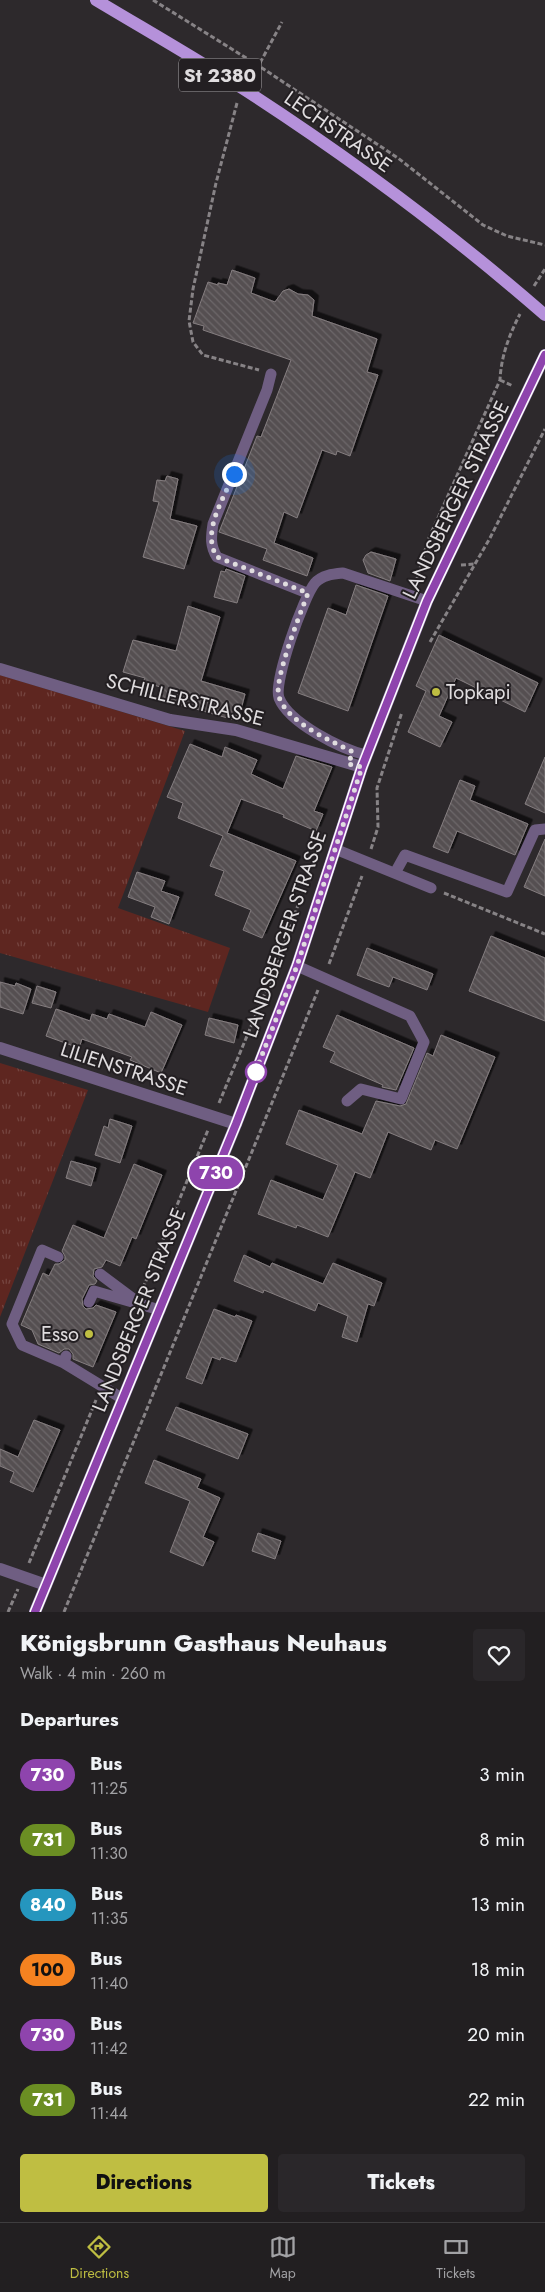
<!DOCTYPE html>
<html lang="en">
<head>
<meta charset="utf-8">
<style>
	:root { --surface:#221f21; --page:#2a272a; --text:#f1f3f6; --muted:#a2a2a5; --line:#3f3d3f; --accent:#bfbe42 }
	body { margin:0; font-family:Jost,sans-serif; background:var(--page); color:var(--text); height:100vh; display:flex; flex-direction:column; font-size:19px; white-space:nowrap }
	* { box-sizing:border-box; margin:0 }
	p { font-size:16px; color:var(--muted) }
	.icon { flex:none; width:28px; height:28px; fill:none; stroke:currentColor; stroke-width:2; stroke-linecap:round; stroke-linejoin:round }
	.map { position:relative; height:1612px; overflow:hidden }
	.drawer { display:flex; flex-direction:column; background:var(--surface); flex:1 }
	.drawer>* { flex:none }
	.badge { padding:0 10px; border-radius:16px; font-size:18px; line-height:32px }
	.you { position:absolute; width:25px; height:25px; margin:-12px; border:4px solid #fff; border-radius:50%; background:#1a73e8; box-shadow:0 0 0 8px #1a73e833 }
	.map>.badge { position:absolute; translate:-50% -50%; box-shadow:0 0 0 2px #fff }
	h2 { padding:0 20px; font-size:19px; line-height:45px }
	.round { display:grid; place-items:center; flex:none; width:52px; height:52px; border-radius:5px; background:var(--page) }
	.summary { display:flex; align-items:center; justify-content:space-between; height:85px; padding:0 20px }
	h1 { font-size:24px; font-weight:800; line-height:38px }
	.primary-button { display:flex; gap:10px; margin-top:auto; padding:10px 20px }
	.primary-button a { flex:1; height:58px; border-radius:5px; background:var(--accent); color:#111; font-size:20px; font-weight:800; line-height:58px; text-align:center }
	.primary-button a+a { background:var(--page); color:var(--text) }
	ul { padding:0; list-style:none }
	li { display:flex; align-items:center; gap:15px; height:65px; padding:0 20px }
	li div { flex:1 }
	li b { display:block; font-size:19px }
	li em { font-style:normal }
	li .badge { min-width:55px; font-weight:700; text-align:center }
	.dock { display:flex; justify-content:space-around; align-items:center; height:70px; border-top:1px solid var(--line); background:var(--surface); font-size:14px; color:var(--muted) }
	.dock a { display:grid; justify-items:center; gap:2px }
	.dock .active { color:var(--accent) }
	.map>svg:first-child { display:block }
</style>
</head>
<body>
<div class="map">
<svg width="545" height="1612" viewBox="0 0 545 1612">
	<defs>
		<pattern id="grass-tufts" width="24" height="20" patternUnits="userSpaceOnUse" patternTransform="scale(1.25)"><rect width="24" height="20" fill="#5e2620"/><path d="M3 7l-1-3M5 7V3M7 7l1-3M15 17l-1-3M17 17v-4M19 17l1-3" fill="none" stroke="#754540"/></pattern>
		<pattern id="building-back-hatch" width="6" height="6" patternUnits="userSpaceOnUse" patternTransform="scale(1.25)"><rect width="6" height="6" fill="#554f51"/><path d="M-1 5l2 2M0 0l6 6M5-1l2 2" fill="none" stroke="#6d686a"/></pattern>
		<filter id="shadow"><feDropShadow dx="4.5" dy="-4.5" stdDeviation="0" flood-color="#0009"/></filter>
	</defs>
	<rect width="100%" height="100%" fill="#2d292c"/>
	<path fill="url(#grass-tufts)" d="M0 675 185 731 118 908 230 948 208 1012 0 953Z
		M0 1063 88 1090 0 1317Z"/>
	<path fill="url(#building-back-hatch)" stroke="#857e80" filter="url(#shadow)" d="M232 270 255 278 251 293 275 302 283 291 289 289 298 294 308 295 314 300 312 316 377 339 367 372 378 375 350 456 337 451 336 455 322 450 297 518 284 512 274 543 313 558 307 576 263 560 267 549 219 532 257 436 261 437 291 360 203 330 204 326 193 323 208 282 218 285V283L227 285Z
		M167 476 178 479 170 519 197 526 184 569 143 557 159 502 153 501 157 480 165 481Z
		M371 552 396 559 390 581 368 573 363 560 366 555Z
		M226 569 245 576 237 603 214 597 221 571 225 572Z
		M356 585 388 596 348 711 298 693 328 608 346 615Z
		M188 606 220 617 201 681 245 694 238 721 161 699 164 688 143 682 145 678 123 672 133 640 176 651Z
		M439 635 538 683 525 712 456 678 439 716 452 722 440 747 408 732 426 691 416 686Z
		M190 744 222 757 225 747 257 760 251 774 283 789 296 756 332 767 314 811 323 814 316 831 283 817 284 815 241 799 227 833 296 861 262 938 243 930 251 910 215 895 224 871 210 866 223 836 178 818 183 803 167 797Z
		M545 757V813L525 804Z
		M460 780 475 786 470 800 528 824 515 855 457 831 448 853 433 847Z
		M545 839V896L524 887Z
		M137 872 165 881 161 891 179 897 169 924 151 917 155 907 128 897Z
		M491 936 545 958V1021L469 991Z
		M367 948 433 974 427 990 393 977 389 987 357 975Z
		M0 982 15 986 16 983 31 989 23 1014 0 1007Z
		M37 986 56 992 51 1008 32 1003Z
		M56 1009 90 1021 92 1014 107 1019 109 1014 145 1027 151 1012 182 1025 161 1073 130 1060 132 1057 82 1039 79 1048 46 1036Z
		M337 1015 414 1048 396 1090 382 1087 383 1085 330 1062 335 1052 323 1047Z
		M209 1018 238 1025 234 1043 205 1035Z
		M441 1035 495 1057 457 1149 435 1140 431 1150 388 1132 370 1178 355 1172 328 1237 297 1225 296 1228 258 1214 271 1180 323 1200 338 1165 286 1144 299 1110 362 1134 376 1101 400 1106 406 1104 427 1053 433 1056Z
		M110 1119 132 1126 120 1163 95 1155 104 1126 108 1128Z
		M71 1161 96 1168 91 1186 66 1178Z
		M134 1164 162 1175 136 1239 132 1237 120 1266 106 1260 102 1267 94 1269 93 1276 97 1281 95 1284 89 1285 82 1299 83 1306 86 1309 93 1308 96 1305 116 1312 93 1367 73 1359V1354L69 1349H64L59 1353 38 1344 32 1330 21 1325 43 1273 49 1276 55 1264H59L65 1260V1256L62 1251 73 1225 104 1238Z
		M244 1255 270 1267 272 1263 323 1284 333 1263 382 1283 374 1306 368 1304 357 1342 342 1337 348 1316 318 1303 315 1311 264 1290 263 1293 234 1281Z
		M214 1309 235 1317 236 1315 252 1321 236 1362 221 1357 220 1360 212 1357 202 1384 186 1378Z
		M176 1407 248 1434 238 1459 166 1430Z
		M34 1420 60 1430 33 1492 10 1482 14 1472 0 1466V1449L18 1457Z
		M154 1460 201 1479 197 1488 220 1498 203 1537 214 1542 203 1566 170 1552 190 1501 145 1483Z
		M258 1533 281 1541 275 1559 252 1551Z"/>
	<g fill="none" stroke-linecap="round" stroke-linejoin="round">
		<path stroke="#878386" stroke-width="3" stroke-dasharray="5 2.5" stroke-linecap="butt" d="M153 0 259 66 398 158 483 225 507 236 545 245
			M253 76 282 22
			M237 103 216 183 193 289 189 321 193 342 203 355 259 370
			M534 286 545 269
			M500 380 513 386
			M461 565 475 564
			M416 582 428 540 500 380C501 357 509 335 520 314
			M430 642 490 538 545 429
			M371 849 378 827 377 788 402 712
			M444 893 545 934
			M329 964 362 876
			M219 1103 280 957 298 905
			M143 1288 208 1130
			M107 1374 131 1317
			M29 1563 96 1400
			M8 1612 18 1589
			M64 1612 318 990"/>
		<path stroke="#6f5e82" stroke-width="11" d="M271 374 267 390 213 524C211 537 210 546 217 557L307 593
			M366 755C341 749 289 723 279 698 273 682 304 596 315 583 322 575 333 574 343 573L427 601
			M335 849 431 888
			M395 873 405 855 507 892 535 830 545 829
			M297 966 410 1016 424 1042 401 1099 361 1089 347 1101
			M58 1257 42 1250 12 1324 22 1345 64 1363
			M100 1274 132 1298
			M89 1302 94 1291 160 1310
			M66 1356 64 1363 123 1399"/>
		<path stroke="#6f5e82" stroke-width="12" d="M0 669 170 720 236 730 362 767
			M0 1048 236 1124
			M0 1569 46 1585"/>
		<path stroke="#967bb3" stroke-width="12" d="M35 1612 236 1124 297 966 362 767 427 601 545 355"/>
		<path stroke="#b591da" stroke-width="12" d="M96 0C146 30 197 59 245 90 350 158 451 233 545 315"/>
	</g>
	<g fill="none" stroke-linecap="round" stroke-linejoin="round">
		<g stroke="#fff" stroke-width="11">
			<path id="line" d="M35 1612 236 1124 297 966 362 767 427 601 545 355"/>
		</g>
		<use href="#line" stroke="#8e44ad" stroke-width="8"/>
		<path stroke="#e0dddf" stroke-width="5" stroke-dasharray="0 9" d="M234 474C224 498 201 532 217 557L308 593C301 612 273 681 279 697 288 723 330 740 353 752L348 764 362 767 297 966 253 1078 256 1072"/>
	</g>
	<g fill="#bfbe42" stroke="#231f22" stroke-width="2">
		<circle cx="436" cy="692" r="5"/>
		<circle cx="89" cy="1334" r="5"/>
	</g>
	<circle fill="#fff" stroke="#8e44ad" stroke-width="2.5" cx="256" cy="1072" r="10"/>
	<g text-anchor="middle" dominant-baseline="central" stroke-width="4" stroke-linejoin="round" paint-order="stroke">
		<rect fill="#231f22" stroke="#a7a4a6" stroke-width="1" x="179" y="58.5" width="82" height="33" rx="4"/>
		<g font-size="19" font-weight="bold" fill="#e0dddf">
			<text x="220" y="75">St 2380</text>
		</g>
		<g font-size="20" fill="#e0dddf" stroke="#231f22">
			<text transform="translate(338 132) rotate(35)">LECHSTRASSE</text>
			<text transform="translate(456 500) rotate(-64)">LANDSBERGER STRASSE</text>
			<text transform="translate(185 700) rotate(14)">SCHILLERSTRASSE</text>
			<text transform="translate(285 934) rotate(-71)">LANDSBERGER STRASSE</text>
			<text transform="translate(124 1069) rotate(18)">LILIENSTRASSE</text>
			<text transform="translate(139 1310) rotate(-68)">LANDSBERGER STRASSE</text>
		</g>
		<g font-size="20" fill="#e0dddf" stroke="#231f22" text-anchor="start">
			<text x="446" y="692">Topkapi</text>
			<text x="79" y="1334" text-anchor="end">Esso</text>
		</g>
	</g>
</svg>
<div class="you" style="left:234px;top:474px"></div>
<b class="badge" style="left:216px;top:1173px;background:#8e44ad;color:#fff">730</b>
</div>
<section class="drawer">
<div class="summary"><div><h1>Königsbrunn Gasthaus Neuhaus</h1><p>Walk · 4 min · 260 m</p></div><a class="round"><svg class="icon" aria-label="heart" viewBox="0 0 24 24"><path d="M12 20l-8-8c-3-5 5-10 8-4 3-6 11-1 8 4z"/></svg></a></div>
<h2>Departures</h2>
<ul>
<li><span class="badge" style="background:#8e44ad;color:#fff">730</span><div><b>Bus</b><p>11:25</p></div><em>3 min</em></li>
<li><span class="badge" style="background:#6b8e23;color:#fff">731</span><div><b>Bus</b><p>11:30</p></div><em>8 min</em></li>
<li><span class="badge" style="background:#2596be;color:#fff">840</span><div><b>Bus</b><p>11:35</p></div><em>13 min</em></li>
<li><span class="badge" style="background:#f58220;color:#111">100</span><div><b>Bus</b><p>11:40</p></div><em>18 min</em></li>
<li><span class="badge" style="background:#8e44ad;color:#fff">730</span><div><b>Bus</b><p>11:42</p></div><em>20 min</em></li>
<li><span class="badge" style="background:#6b8e23;color:#fff">731</span><div><b>Bus</b><p>11:44</p></div><em>22 min</em></li>
</ul>
<div class="primary-button"><a>Directions</a><a>Tickets</a></div>
</section>
<nav class="dock">
<a class="active"><svg class="icon" aria-label="directions" viewBox="0 0 24 24"><path d="M12 3l9 9-9 9-9-9zM9 14v-3h6M13 9l2 2-2 2"/></svg>Directions</a>
<a><svg class="icon" aria-label="map" viewBox="0 0 24 24"><path d="M3 6l6-2 6 2 6-2v14l-6 2-6-2-6 2zM9 4v14M15 6v14"/></svg>Map</a>
<a><svg class="icon" aria-label="tickets" viewBox="0 0 24 24"><path d="M3 7h18v10H3zM15 7v10"/></svg>Tickets</a>
</nav>
</body>
</html>
